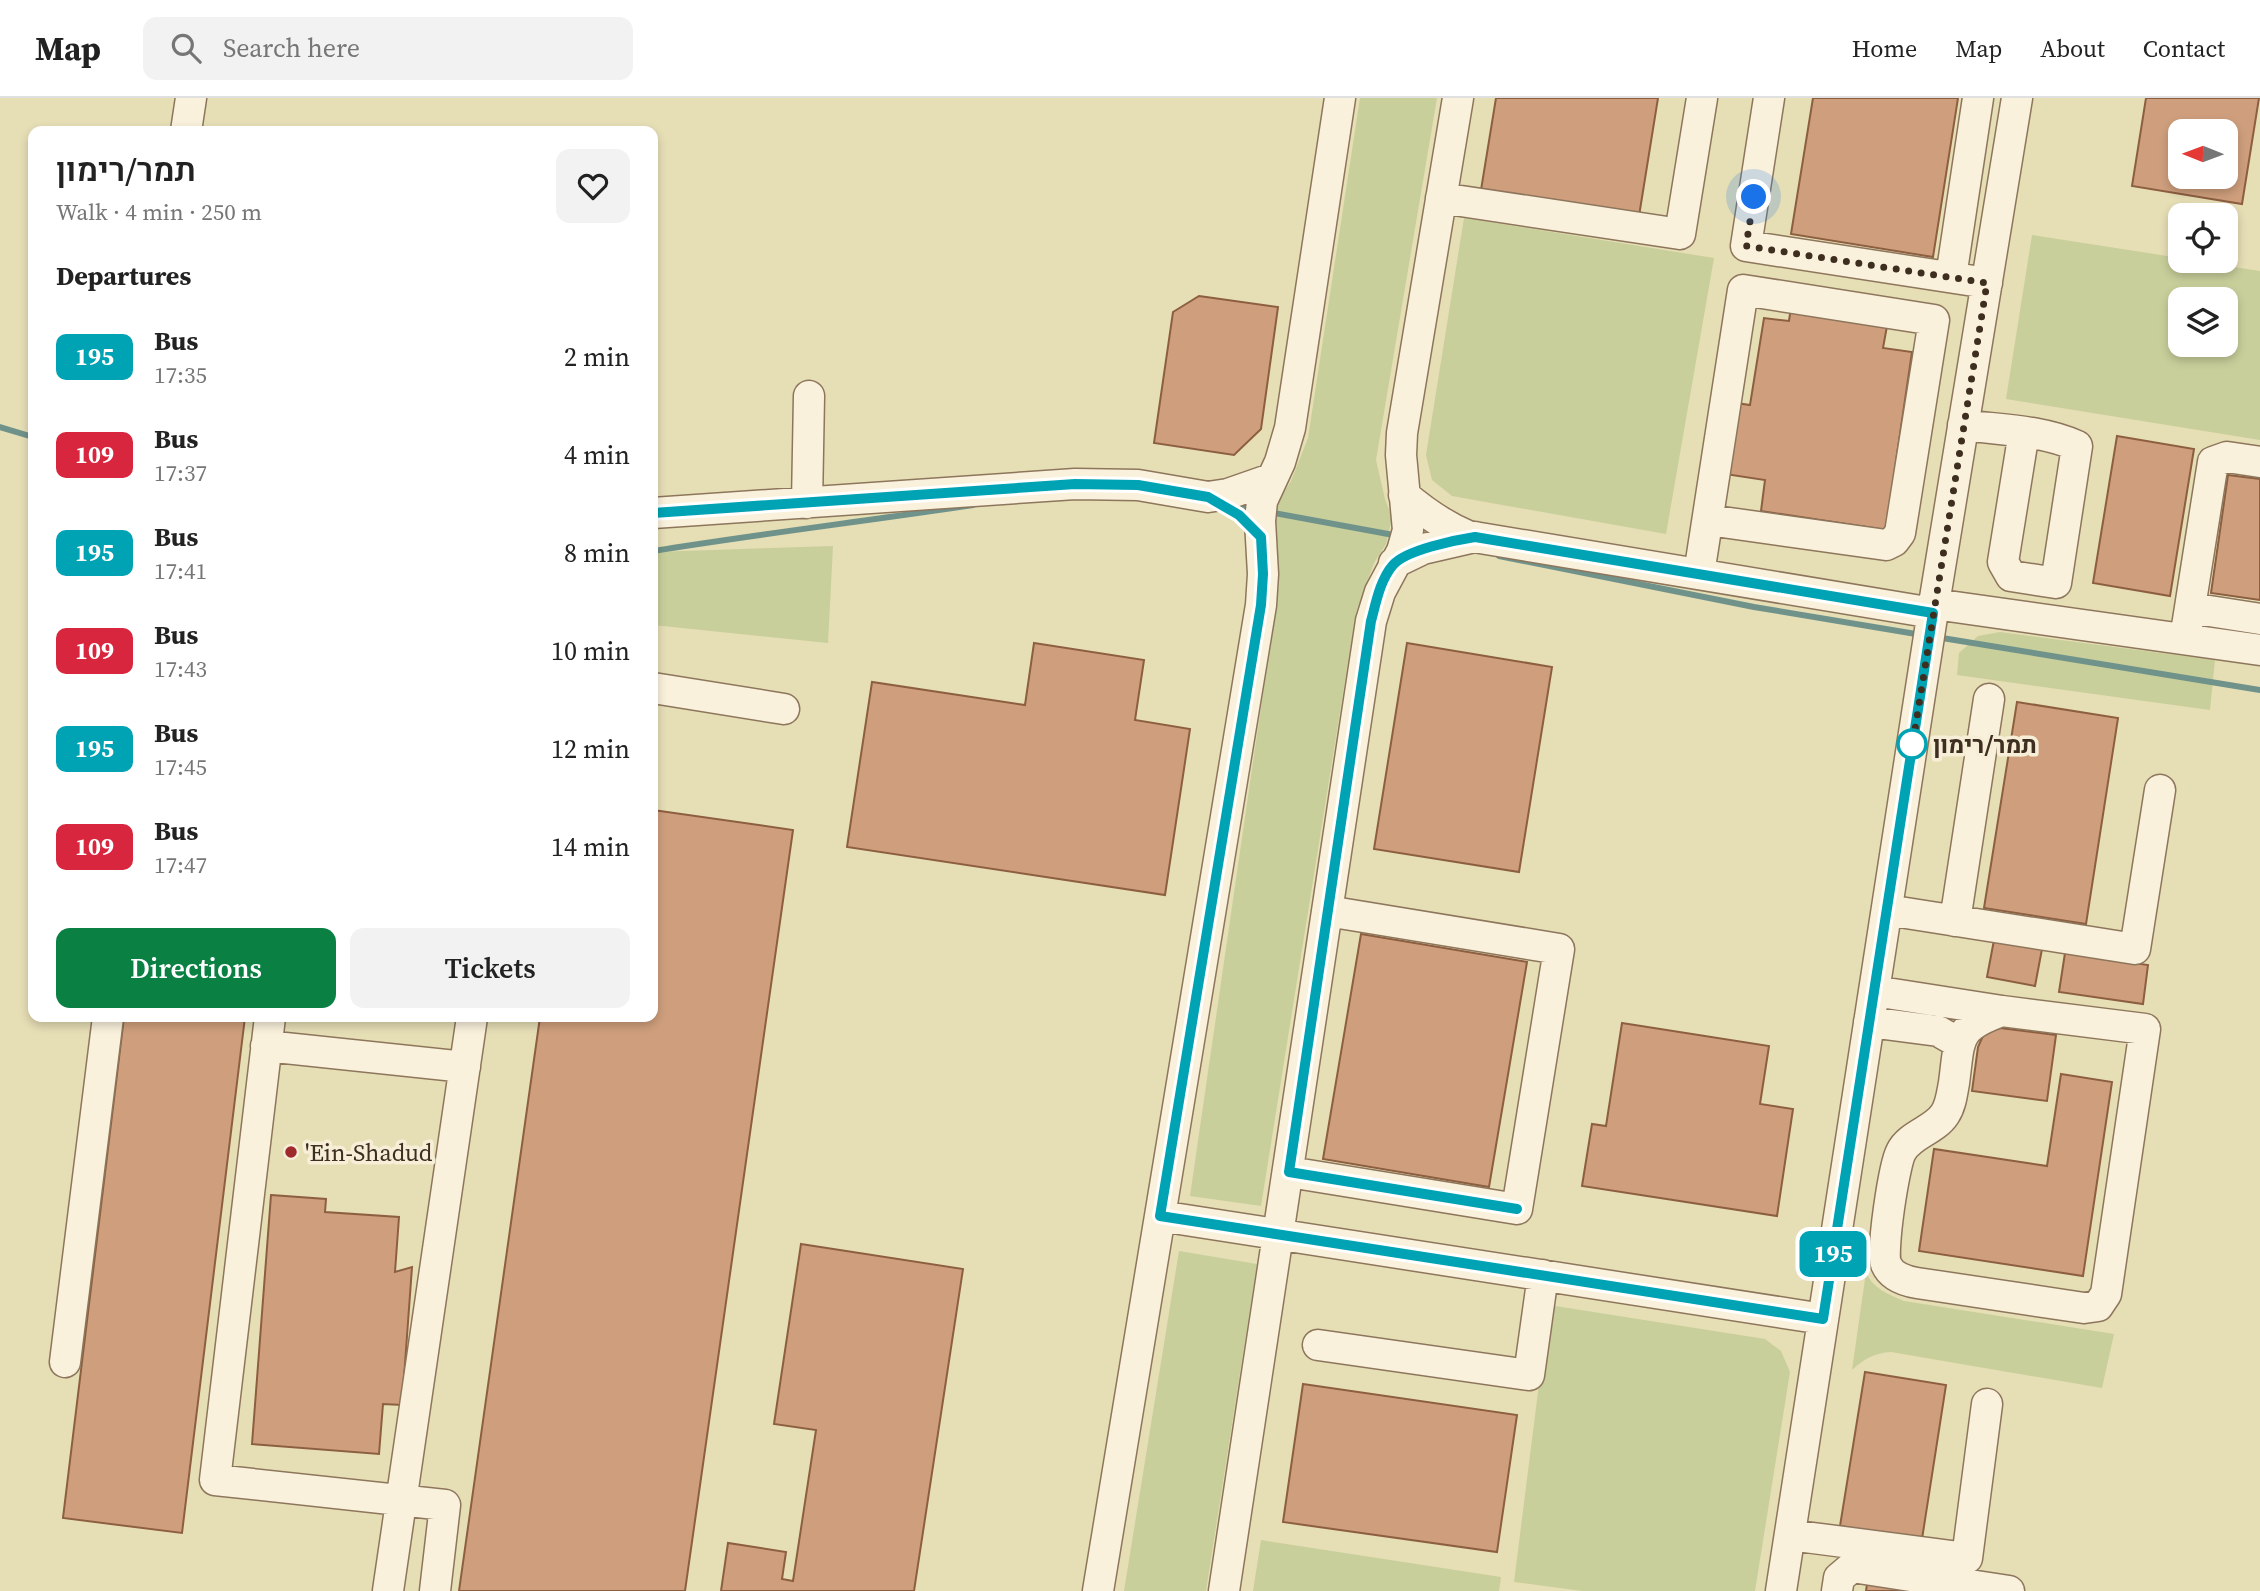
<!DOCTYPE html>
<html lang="en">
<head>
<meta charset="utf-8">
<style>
	:root { --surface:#fff; --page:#f2f2f2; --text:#222; --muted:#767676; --line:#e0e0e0; --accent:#0b8043 }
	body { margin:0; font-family:"Source Serif 4",Heebo,serif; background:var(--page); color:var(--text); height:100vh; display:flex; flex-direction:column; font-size:26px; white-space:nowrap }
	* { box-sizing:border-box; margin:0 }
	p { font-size:23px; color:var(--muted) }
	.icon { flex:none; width:38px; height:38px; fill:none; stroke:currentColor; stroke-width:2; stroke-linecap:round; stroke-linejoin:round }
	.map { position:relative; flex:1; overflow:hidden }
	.drawer { position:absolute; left:28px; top:28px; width:630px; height:896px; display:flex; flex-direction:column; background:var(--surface); border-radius:14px; box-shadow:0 4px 10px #0003 }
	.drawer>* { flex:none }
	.badge { padding:0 14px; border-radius:10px; font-size:24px; line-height:46px }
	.needle { width:46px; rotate:271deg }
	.controls { position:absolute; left:2168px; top:21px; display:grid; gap:14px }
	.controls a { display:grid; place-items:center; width:70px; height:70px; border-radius:14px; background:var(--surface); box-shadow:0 4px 10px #0003; font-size:35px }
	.you { position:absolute; width:35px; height:35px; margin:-18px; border:5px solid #fff; border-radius:50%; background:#1a73e8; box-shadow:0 0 0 10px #1a73e833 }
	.map>.badge { position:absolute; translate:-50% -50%; box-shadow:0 0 0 4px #fff }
	h2 { padding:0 28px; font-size:26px; line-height:63px }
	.round { display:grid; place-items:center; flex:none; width:74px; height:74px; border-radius:14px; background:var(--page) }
	.overview { display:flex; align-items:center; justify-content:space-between; height:119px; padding:0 28px }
	h1 { font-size:33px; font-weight:600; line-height:52px }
	.button { display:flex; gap:14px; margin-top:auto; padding:14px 28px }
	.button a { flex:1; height:80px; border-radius:14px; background:var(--accent); color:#fff; font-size:28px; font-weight:600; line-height:80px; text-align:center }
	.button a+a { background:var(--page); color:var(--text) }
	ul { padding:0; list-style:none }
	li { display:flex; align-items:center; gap:21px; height:98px; padding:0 28px }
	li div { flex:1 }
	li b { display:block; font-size:26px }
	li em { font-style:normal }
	li .badge { min-width:77px; font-weight:700; text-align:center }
	header { display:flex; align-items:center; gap:42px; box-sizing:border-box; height:98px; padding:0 35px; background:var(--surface); border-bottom:2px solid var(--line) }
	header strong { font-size:33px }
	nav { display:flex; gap:38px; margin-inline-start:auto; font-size:24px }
	.search { width:490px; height:63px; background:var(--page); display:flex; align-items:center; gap:18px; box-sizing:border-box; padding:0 24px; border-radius:14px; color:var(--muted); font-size:26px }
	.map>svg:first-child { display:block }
</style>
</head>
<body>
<header>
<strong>Map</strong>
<div class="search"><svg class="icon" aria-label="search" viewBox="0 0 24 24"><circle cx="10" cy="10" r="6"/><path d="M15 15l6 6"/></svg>Search here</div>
<nav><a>Home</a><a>Map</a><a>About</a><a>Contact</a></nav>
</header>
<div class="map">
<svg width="2260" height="1493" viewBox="0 0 2260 1493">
	<rect width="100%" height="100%" fill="#f0e4c8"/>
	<path fill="#e6deb5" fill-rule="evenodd" d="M0 0H2260V1493H0ZM33 33H653V919H33ZM2180 33H2226V79H2180ZM2180 117H2226V163H2180ZM2180 201H2226V247H2180Z"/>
	<path fill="#c9cf9b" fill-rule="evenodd" d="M1360 0H1437L1376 362 1385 401 1392 420 1386 446 1374 465 1356 514 1261 1108 1190 1098 1279 485 1277 446 1273 428 1280 400 1291 383 1308 340Z
		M1464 120 1714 160 1666 436 1452 398 1432 382 1426 357Z
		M2032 137 2180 160V163H2195L2260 173V342L2006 301ZM2226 201V247H2180V201Z
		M833 448 828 545 653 527V454Z
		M2000 534 2215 562 2210 612 1957 577 1959 555 1978 538Z
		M1179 1153 1257 1166 1206 1493H1124Z
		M1866 1174C1873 1191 1888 1196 1904 1203L2114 1236 2102 1290 1891 1254C1874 1255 1864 1261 1852 1272Z
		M1549 1207 1765 1241 1781 1253 1790 1274 1755 1493H1582L1514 1484Z
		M1261 1442 1501 1479 1499 1493H1253Z"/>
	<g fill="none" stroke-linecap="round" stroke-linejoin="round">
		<path stroke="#6f938a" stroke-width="6" d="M0 329 33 339
			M1231 407 1255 411
			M1269 414 1399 438
			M653 453C759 436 866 423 973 407
			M1499 458 1754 509 1922 537
			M1936 539 2260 592"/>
	</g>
	<path fill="#cf9f7d" stroke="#8d5f41" stroke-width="2" fill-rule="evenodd" d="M1496 0H1658L1639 118 1481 92Z
		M1813 0H1958L1933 159 1791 136Z
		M2146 0H2259L2242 106 2132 88ZM2180 33H2226V79H2180Z
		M1199 198 1278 209 1261 331 1234 357 1154 345 1173 214Z
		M1792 202 1889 217 1883 250 1912 254 1886 432 1761 413 1765 382 1725 376 1736 305 1750 307 1764 220 1789 223Z
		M2117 338 2194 351 2170 498 2093 485Z
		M2228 377 2260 381V502L2211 495Z
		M1034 545 1144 562 1135 622 1190 631 1165 797 847 749 872 584 1025 607Z
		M1407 545 1552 569 1519 774 1374 751Z
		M2017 604 2118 620 2086 826 1984 810Z
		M653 712 793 732 685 1493H459L540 919H653Z
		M1361 836 1527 864 1489 1089 1323 1061Z
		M1994 842 2042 851 2035 888 1987 879Z
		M2065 855 2148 867 2143 906 2059 894Z
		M124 919H245L182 1435 63 1420Z
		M1622 925 1769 948 1760 1006 1793 1011 1777 1118 1582 1088 1592 1026 1606 1028Z
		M2000 930 2056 937 2047 1003 1972 993 1978 949 1982 940 1988 932Z
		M2061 976 2112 984 2083 1178 1919 1153 1934 1051 2047 1068Z
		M271 1097 326 1101 325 1114 399 1119 395 1174 412 1169 402 1307 383 1306 379 1356 252 1346Z
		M801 1146 963 1171 914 1493H721L728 1445 786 1454 782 1481 793 1483 816 1332 774 1326Z
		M1865 1274 1946 1287 1922 1441 1840 1428Z
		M1303 1286 1517 1317 1497 1454 1283 1424Z
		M1867 1486 1917 1493H1866Z"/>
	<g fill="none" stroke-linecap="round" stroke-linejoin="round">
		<g stroke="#8d765c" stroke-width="33">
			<path id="minor" d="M1769 0 1746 148 1987 185
				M186 33 191 0
				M1441 100 1680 136 1702 0
				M1951 179 1978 0
				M1963 327C2001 332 2042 332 2077 348L2056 485 2011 478 2003 464 2024 334
				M1404 397C1425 415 1444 428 1468 438L1933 515
				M807 405 809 298
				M653 415 1075 386 1138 387 1208 399 1228 396 1271 381
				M1394 465 1423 451 1475 439
				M1699 476 1743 192 1934 222 1900 435 1894 443 1886 447 1708 422
				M1934 506 2260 552
				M2190 510 2260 521
				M2185 541 2213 364 2227 359 2260 364
				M653 590 784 611
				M1887 812 2135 851 2160 692
				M1955 823 1989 601
				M1874 893 2002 913
				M2002 913 2145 931 2106 1196 2098 1208 2084 1210 1917 1185C1905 1183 1891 1178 1886 1166 1881 1153 1894 1067 1901 1054 1910 1036 1934 1033 1945 1016 1951 1007 1952 995 1954 985 1960 940 1955 930 2002 913Z
				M270 919 215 1382 445 1407 435 1493
				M1869 924 1938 933 1959 945
				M266 948 465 969
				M1289 1074 1517 1111 1559 851 1327 813
				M1160 1118 1823 1221
				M1318 1247 1529 1277 1543 1177
				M65 1264 108 919
				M1790 1437 1967 1460 1987 1306
				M388 1493 472 919
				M1098 1493 1261 507 1263 476 1260 423 1262 403 1280 364 1290 330 1340 0
				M1224 1493 1371 523 1380 494 1402 453 1408 432 1401 357 1402 335 1458 0
				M1781 1493 1934 506 2017 0
				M1837 1493 1839 1480 1852 1469 2009 1493"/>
		</g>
		<use href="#minor" stroke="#faf1dc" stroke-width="30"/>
	</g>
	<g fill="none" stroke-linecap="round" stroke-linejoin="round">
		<g stroke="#fff" stroke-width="16">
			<path id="line" d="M653 415 1075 386 1138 387 1208 399 1239 417 1261 439 1263 476 1261 507 1160 1118 1823 1221 1933 515 1475 439C1455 442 1406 452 1393 467 1380 482 1376 505 1371 523L1289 1074 1517 1111"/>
		</g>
		<use href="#line" stroke="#00a3b4" stroke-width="10"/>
		<path stroke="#3d2e20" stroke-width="7" stroke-dasharray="0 12.6" d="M1754 99 1746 148 1987 185 1912 650V646"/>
	</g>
	<circle fill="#fff" stroke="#00a3b4" stroke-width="3.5" cx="1912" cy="646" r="14"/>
	<circle fill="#9e2a2b" stroke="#f7eed8" stroke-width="2.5" cx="291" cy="1054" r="7"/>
	<g text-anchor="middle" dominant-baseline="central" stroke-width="7" stroke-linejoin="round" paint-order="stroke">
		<g font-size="24" font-weight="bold" fill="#3d2e20" stroke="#f7eed8" text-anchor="start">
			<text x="1933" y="646">תמר/רימון</text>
		</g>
		<g font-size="24" fill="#3d2e20" stroke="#f7eed8" text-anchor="start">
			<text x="305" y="1054">'Ein-Shadud</text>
		</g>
	</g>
</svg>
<div class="controls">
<a><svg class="needle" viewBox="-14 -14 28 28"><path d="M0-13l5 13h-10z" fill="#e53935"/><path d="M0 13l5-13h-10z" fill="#767676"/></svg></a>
<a><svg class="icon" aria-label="locate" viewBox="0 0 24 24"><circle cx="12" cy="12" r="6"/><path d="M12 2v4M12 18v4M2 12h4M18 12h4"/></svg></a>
<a><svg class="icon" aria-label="layers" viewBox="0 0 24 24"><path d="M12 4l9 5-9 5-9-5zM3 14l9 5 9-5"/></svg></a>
</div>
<div class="you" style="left:1754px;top:99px"></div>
<b class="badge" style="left:1833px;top:1156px;background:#00a3b4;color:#fff">195</b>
<section class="drawer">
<div class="overview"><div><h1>תמר/רימון</h1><p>Walk · 4 min · 250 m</p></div><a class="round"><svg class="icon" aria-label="heart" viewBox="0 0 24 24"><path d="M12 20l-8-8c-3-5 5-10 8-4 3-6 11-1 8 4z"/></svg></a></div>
<h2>Departures</h2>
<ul>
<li><span class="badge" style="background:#00a3b4;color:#fff">195</span><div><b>Bus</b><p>17:35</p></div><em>2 min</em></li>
<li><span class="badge" style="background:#d7263d;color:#fff">109</span><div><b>Bus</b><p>17:37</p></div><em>4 min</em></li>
<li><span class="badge" style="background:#00a3b4;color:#fff">195</span><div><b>Bus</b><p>17:41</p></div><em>8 min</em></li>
<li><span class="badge" style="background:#d7263d;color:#fff">109</span><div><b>Bus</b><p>17:43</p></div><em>10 min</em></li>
<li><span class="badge" style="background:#00a3b4;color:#fff">195</span><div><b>Bus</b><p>17:45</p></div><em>12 min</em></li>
<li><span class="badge" style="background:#d7263d;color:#fff">109</span><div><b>Bus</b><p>17:47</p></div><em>14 min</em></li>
</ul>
<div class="button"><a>Directions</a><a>Tickets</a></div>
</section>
</div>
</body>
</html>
